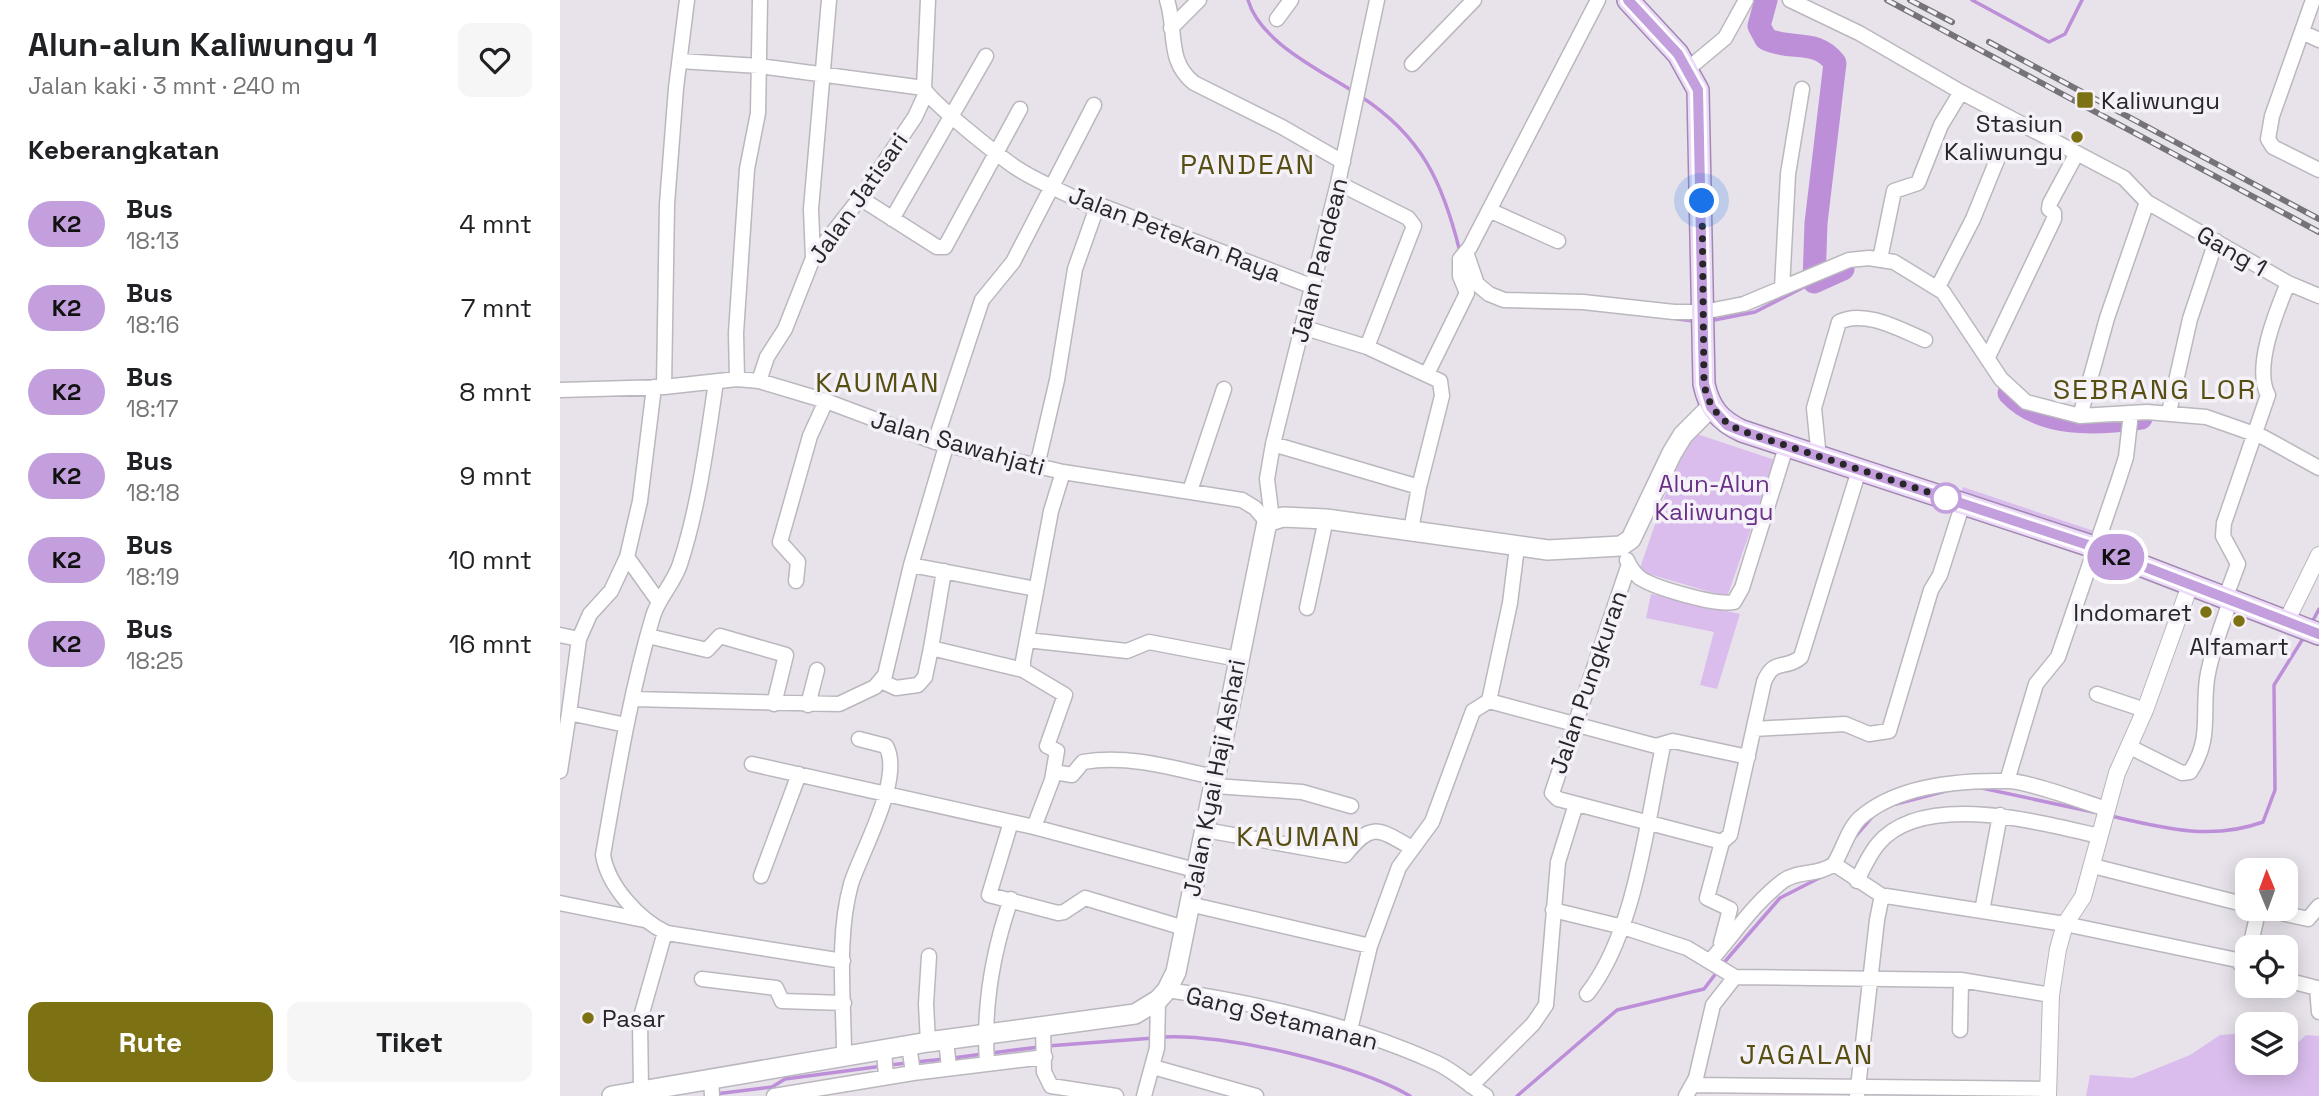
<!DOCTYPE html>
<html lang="id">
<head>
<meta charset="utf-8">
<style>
	:root { --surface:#fff; --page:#f6f6f6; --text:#202124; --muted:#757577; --accent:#7d7213 }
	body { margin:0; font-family:"Space Grotesk",sans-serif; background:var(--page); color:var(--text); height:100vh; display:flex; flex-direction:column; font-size:26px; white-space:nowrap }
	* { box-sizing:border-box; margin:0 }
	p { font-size:23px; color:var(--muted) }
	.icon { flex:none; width:38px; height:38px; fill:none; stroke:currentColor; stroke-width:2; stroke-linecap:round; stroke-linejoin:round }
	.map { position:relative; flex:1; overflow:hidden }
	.sheet { display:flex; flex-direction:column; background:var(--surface); width:560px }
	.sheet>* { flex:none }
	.badge { padding:0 14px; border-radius:23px; font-size:24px; line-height:46px }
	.needle { width:46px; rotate:359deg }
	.tools { position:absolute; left:1675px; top:858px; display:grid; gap:14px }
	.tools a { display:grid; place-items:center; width:63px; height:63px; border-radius:14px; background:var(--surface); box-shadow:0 4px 18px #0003; font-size:35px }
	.you { position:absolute; width:35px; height:35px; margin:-18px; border:5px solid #fff; border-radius:50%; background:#1a73e8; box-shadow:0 0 0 10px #1a73e833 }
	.map>.badge { position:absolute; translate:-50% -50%; box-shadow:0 0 0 4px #fff }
	h2 { padding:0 28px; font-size:26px; line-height:63px }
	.round { display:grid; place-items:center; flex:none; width:74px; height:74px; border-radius:14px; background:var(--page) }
	.headline { display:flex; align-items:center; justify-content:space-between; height:119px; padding:0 28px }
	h1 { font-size:33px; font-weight:700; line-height:52px }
	.cta { display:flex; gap:14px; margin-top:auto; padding:14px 28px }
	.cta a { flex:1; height:80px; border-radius:14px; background:var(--accent); color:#fff; font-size:28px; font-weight:700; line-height:80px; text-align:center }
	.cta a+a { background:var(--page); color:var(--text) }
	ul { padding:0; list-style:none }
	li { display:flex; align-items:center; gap:21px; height:84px; padding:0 28px }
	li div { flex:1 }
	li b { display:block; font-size:26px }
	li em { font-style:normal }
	li .badge { min-width:77px; font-weight:700; text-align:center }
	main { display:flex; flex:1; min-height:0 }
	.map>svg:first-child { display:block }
</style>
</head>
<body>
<main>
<section class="sheet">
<div class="headline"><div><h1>Alun-alun Kaliwungu 1</h1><p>Jalan kaki · 3 mnt · 240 m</p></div><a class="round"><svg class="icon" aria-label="heart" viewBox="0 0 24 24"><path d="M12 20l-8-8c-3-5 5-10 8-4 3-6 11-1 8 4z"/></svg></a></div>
<h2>Keberangkatan</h2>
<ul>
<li><span class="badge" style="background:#c3a0dd;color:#111">K2</span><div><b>Bus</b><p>18:13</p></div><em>4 mnt</em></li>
<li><span class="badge" style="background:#c3a0dd;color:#111">K2</span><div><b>Bus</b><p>18:16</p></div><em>7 mnt</em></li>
<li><span class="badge" style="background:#c3a0dd;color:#111">K2</span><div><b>Bus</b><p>18:17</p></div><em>8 mnt</em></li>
<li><span class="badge" style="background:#c3a0dd;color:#111">K2</span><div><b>Bus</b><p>18:18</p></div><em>9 mnt</em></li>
<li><span class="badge" style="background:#c3a0dd;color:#111">K2</span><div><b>Bus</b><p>18:19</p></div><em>10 mnt</em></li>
<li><span class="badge" style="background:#c3a0dd;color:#111">K2</span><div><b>Bus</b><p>18:25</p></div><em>16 mnt</em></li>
</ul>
<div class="cta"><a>Rute</a><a>Tiket</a></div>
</section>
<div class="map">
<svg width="1759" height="1096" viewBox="0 0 1759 1096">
	<rect width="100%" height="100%" fill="#e8e3eb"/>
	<path fill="#dabded" d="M1137 434 1215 460 1167 597 1079 571 1115 466Z
		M1403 487 1540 533 1535 548 1400 496Z
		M1091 594 1180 614 1157 689 1140 685 1154 632 1086 618Z
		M1687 1033V1062H1726V1054L1746 1035 1759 1036V1096H1526L1530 1075 1573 1078 1630 1055 1660 1035Z"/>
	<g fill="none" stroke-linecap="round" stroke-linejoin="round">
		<path stroke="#bd8fd9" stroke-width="3.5" d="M688 0C700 42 760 70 794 92
			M1412 0 1489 42 1505 34 1522 0
			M800 96C862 136 883 183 900 252
			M943 306 1002 308
			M1117 319 1134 321
			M1149 321 1195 312 1254 282
			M1751 624 1759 609
			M1417 787 1533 812
			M1336 804 1386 791
			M1551 816C1603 828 1651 841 1703 822L1715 790 1714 685 1744 637
			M1294 838 1312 817
			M1161 966 1220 898 1273 871
			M602 1037C664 1033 796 1064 850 1096
			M487 1046 594 1038
			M431 1053 479 1047
			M393 1058 423 1054
			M355 1062 385 1059
			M330 1065 347 1063
			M155 1094 212 1087 225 1079 323 1066
			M957 1096 1057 1010 1144 989 1157 972"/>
		<path stroke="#bd8fd9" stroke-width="23" d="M1206 0 1199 26 1206 39C1231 51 1257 38 1275 63L1256 223 1254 282 1283 269
			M1449 393C1482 428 1537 424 1581 418"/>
		<g stroke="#bbb7be" stroke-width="17">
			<path id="minor" d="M607 0C617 30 606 61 634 83L722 127 783 162
				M1230 0 1299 33 1401 92 1564 178 1587 202 1728 283 1759 296
				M1753 0 1712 116 1708 139 1713 147 1759 170
				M717 19 731 0
				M611 28 639 0
				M1742 32 1759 40
				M120 61 199 66 364 88C369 101 439 156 455 167 477 182 505 192 528 205L542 206 751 286
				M852 64 914 0
				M1129 68 1165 38 1186 0
				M364 88 368 0
				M778 183 848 218 854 226 807 347
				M300 198 377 247H385L460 109
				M929 210 998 241
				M332 219 426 56
				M906 252 917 284 929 294 944 300 1023 302 1114 312H1143L1184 304 1289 260 1309 258 1334 262 1383 292 1441 379 1466 402 1520 416 1587 412 1646 417 1703 437 1759 468
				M253 258 251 209 269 0
				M1320 259 1334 191 1358 183 1381 125 1401 92
				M1378 287 1413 219 1437 160
				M1222 288 1228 174 1242 89
				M742 327 807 347 880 381 882 396 859 487
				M1428 357 1494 219V213L1489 209 1490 203 1517 153
				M867 374 907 293 900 276V259L910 247 1038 0
				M177 379 176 333 187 169 198 113 200 0
				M199 381 207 357 225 329 253 258 300 198 355 117 366 93
				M156 382C147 442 139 506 120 564 114 583 99 597 93 616 70 694 57 775 43 855 48 886 79 920 107 933L283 961
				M104 387 107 204 116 88 127 0
				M0 390 104 387 177 379 199 381 266 401 375 442 503 472 682 500 695 508 707 522
				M1609 412 1630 319 1656 241
				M1520 416 1547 318 1587 202
				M375 442 422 300 453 262 534 105
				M713 444 859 487 851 530
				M1259 458 1254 408 1279 322C1305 309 1341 330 1365 340
				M477 466 497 380 515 269 537 207
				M630 491 664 389
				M712 519 707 479 713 444 778 183 817 0
				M67 557 99 602
				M1067 560C1070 567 1074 573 1080 578 1095 588 1157 606 1174 602L1182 588 1226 447
				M1069 564 992 793 998 799 1162 842 1170 835 1204 682C1214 657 1225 671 1241 657L1299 470
				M351 565 476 589
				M384 571 371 648 463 670
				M236 581 238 562 220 542 250 436 266 401
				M1665 599 1678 564 1663 536 1664 523 1708 395C1693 367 1717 310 1728 283
				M747 608 766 519
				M0 635 19 639
				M88 636 147 650 160 636 226 655 214 704
				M467 640 567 651 589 642 678 659
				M321 681 336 688 358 685 365 677 371 648
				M1537 694 1585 710
				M72 699 279 704 315 687 325 675 351 565 387 443
				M929 701 1096 746 1113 741 1188 757
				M248 705 257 670
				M66 725 9 713 19 639 30 614 51 591 67 557 80 501 94 387
				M1194 729 1285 724 1309 734 1329 731 1371 590 1380 575 1403 503
				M1570 747 1622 773 1630 772C1652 739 1642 715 1647 679 1651 652 1662 626 1670 601
				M192 764 474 827 635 870
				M0 771 9 713
				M494 772 512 775 523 762C567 754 614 768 657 778
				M1447 781 1476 684 1498 657 1558 482 1566 457 1571 413
				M655 786 742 792 791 806
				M451 822 429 895 498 913 504 912 525 898 624 928
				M474 827 492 780 497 751 487 746 505 695 463 670V661L491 511 503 472
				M645 830 785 855C811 823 816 827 852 848
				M1274 864 1324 897
				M1533 866 1687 905
				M201 876 239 774
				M1297 881C1303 868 1309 855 1318 844 1363 790 1482 823 1539 836
				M0 903 84 920
				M629 904 810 946
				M1700 908 1748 919 1759 906
				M993 910 1063 927 1127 948 1175 977 1401 980 1491 995
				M1422 911 1440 815
				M1161 943 1170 909 1147 898 1162 842
				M1690 947 1699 908
				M1150 961C1175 933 1193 904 1223 881 1238 870 1258 876 1274 864 1283 850 1288 829 1300 818 1337 785 1401 780 1448 781 1468 781 1524 802 1546 809
				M142 979 216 988 222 1001 284 1003
				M1726 980 1757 988 1759 1012
				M607 990C698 1003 793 1025 877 1063 894 1071 909 1085 926 1096
				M1027 994C1075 934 1087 822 1103 746
				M483 1026 484 1072 491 1086 556 1096
				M790 1030 810 946 839 867 872 822 913 711 929 701 950 603 957 547
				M1400 1030 1401 980
				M386 1040 389 1068
				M368 1042 366 1004 369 956
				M349 1045 353 1073
				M324 1050 326 1077
				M284 1056C284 1001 276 938 291 884 301 852 344 778 326 746L299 739
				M427 1063C423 1007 433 951 451 899
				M593 1067 696 1096
				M151 1079 152 1096
				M1133 1085 1488 1089
				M911 1086 973 1024 986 1005 998 862 1016 804
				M81 1091 80 1020 105 932
				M214 1096 353 1073 485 1057
				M584 1096 597 1048 598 1000
				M1126 1096 1136 1078 1153 1005 1175 977
				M1297 1096 1317 920 1321 900 1326 896 1505 924 1677 960 1687 971"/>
		</g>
		<g stroke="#bbb7be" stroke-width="18">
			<path id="tertiary" d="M1726 622 1759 555
				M1488 1096 1491 995 1498 949 1505 924 1523 897 1557 773 1585 710 1630 585"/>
		</g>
		<g stroke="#bbb7be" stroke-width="22">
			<path id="secondary" d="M52 1096 368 1042 575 1014 598 1000 607 990 616 972 707 522 723 517 766 519 988 550 1061 546 1071 539 1112 453 1123 435 1151 407"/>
		</g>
		<g stroke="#a089af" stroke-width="24">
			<path id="primary" d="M1068 0 1118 54 1138 90 1144 384C1149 408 1160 421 1182 431L1528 545 1759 634"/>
		</g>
		<use href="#minor" stroke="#fff" stroke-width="14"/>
		<use href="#tertiary" stroke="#fff" stroke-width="16"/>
		<use href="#secondary" stroke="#fff" stroke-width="19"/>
		<use href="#primary" stroke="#edd9fa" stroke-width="21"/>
		<g stroke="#767378" stroke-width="6">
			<path id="rail" d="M1327 0 1759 232
				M1350 0 1392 22
				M1429 42 1759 219"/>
		</g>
		<use href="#rail" stroke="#f5f1f8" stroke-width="3.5" stroke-dasharray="10" stroke-linecap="butt"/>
	</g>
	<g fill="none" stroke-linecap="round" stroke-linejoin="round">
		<g stroke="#fff" stroke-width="16">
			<path id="line" d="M1068 0 1118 54 1138 90 1144 384 1151 407 1167 425 1182 431 1528 545 1759 634"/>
		</g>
		<use href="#line" stroke="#c3a0dd" stroke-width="10"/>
		<path stroke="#282629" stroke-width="7" stroke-dasharray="0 12.6" d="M1142 201 1144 384C1149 408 1160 421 1182 431L1386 498"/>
	</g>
	<g fill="#7d7213" stroke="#f5f1f8" stroke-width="2.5">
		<rect x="1516" y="91" width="18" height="18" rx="3.5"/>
		<circle cx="1517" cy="137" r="7"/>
		<circle cx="1646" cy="612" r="7"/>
		<circle cx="1679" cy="621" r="7"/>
		<circle cx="28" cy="1018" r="7"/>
	</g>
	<circle fill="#fff" stroke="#c3a0dd" stroke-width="3.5" cx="1386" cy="498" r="14"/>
	<g text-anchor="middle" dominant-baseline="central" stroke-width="7" stroke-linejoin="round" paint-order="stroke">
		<g font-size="24" fill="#282629" stroke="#f5f1f8" text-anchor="start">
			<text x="1541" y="100">Kaliwungu</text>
			<text x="1503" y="123" text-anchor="end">Stasiun<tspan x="1503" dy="28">Kaliwungu</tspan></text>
			<text x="1632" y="612" text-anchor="end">Indomaret</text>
			<text x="1679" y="646" text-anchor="middle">Alfamart</text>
			<text x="42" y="1018">Pasar</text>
		</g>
		<g font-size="24" fill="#282629" stroke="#f5f1f8">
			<text transform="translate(298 198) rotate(-55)">Jalan Jatisari</text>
			<text transform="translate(615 234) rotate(21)">Jalan Petekan Raya</text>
			<text transform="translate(1672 251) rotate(30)">Gang 1</text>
			<text transform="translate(759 260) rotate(-76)">Jalan Pandean</text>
			<text transform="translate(398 443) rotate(16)">Jalan Sawahjati</text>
			<text transform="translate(1028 682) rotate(-71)">Jalan Pungkuran</text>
			<text transform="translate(654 778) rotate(-79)">Jalan Kyai Haji Ashari</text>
			<text transform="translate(722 1018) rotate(14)">Gang Setamanan</text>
		</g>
		<g font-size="24" fill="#693087" stroke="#f5f1f8">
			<text x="1154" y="483">Alun-Alun<tspan x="1154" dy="28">Kaliwungu</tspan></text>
		</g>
		<g font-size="28" letter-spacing="2" fill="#574f11" stroke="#f5f1f8">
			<text x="688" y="164">PANDEAN</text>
			<text x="318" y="382">KAUMAN</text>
			<text x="1595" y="389">SEBRANG LOR</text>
			<text x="739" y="836">KAUMAN</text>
			<text x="1247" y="1054">JAGALAN</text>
		</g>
	</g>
</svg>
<div class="tools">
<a><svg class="needle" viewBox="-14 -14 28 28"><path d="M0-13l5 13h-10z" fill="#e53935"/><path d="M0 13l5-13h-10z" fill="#757577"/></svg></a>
<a><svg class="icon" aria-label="locate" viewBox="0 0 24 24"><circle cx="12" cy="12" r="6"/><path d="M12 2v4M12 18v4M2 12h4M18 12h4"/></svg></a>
<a><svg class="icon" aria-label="layers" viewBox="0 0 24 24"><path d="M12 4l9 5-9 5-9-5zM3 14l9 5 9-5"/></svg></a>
</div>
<div class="you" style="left:1142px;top:201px"></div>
<b class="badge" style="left:1556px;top:557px;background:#c3a0dd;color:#111">K2</b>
</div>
</main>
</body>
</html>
